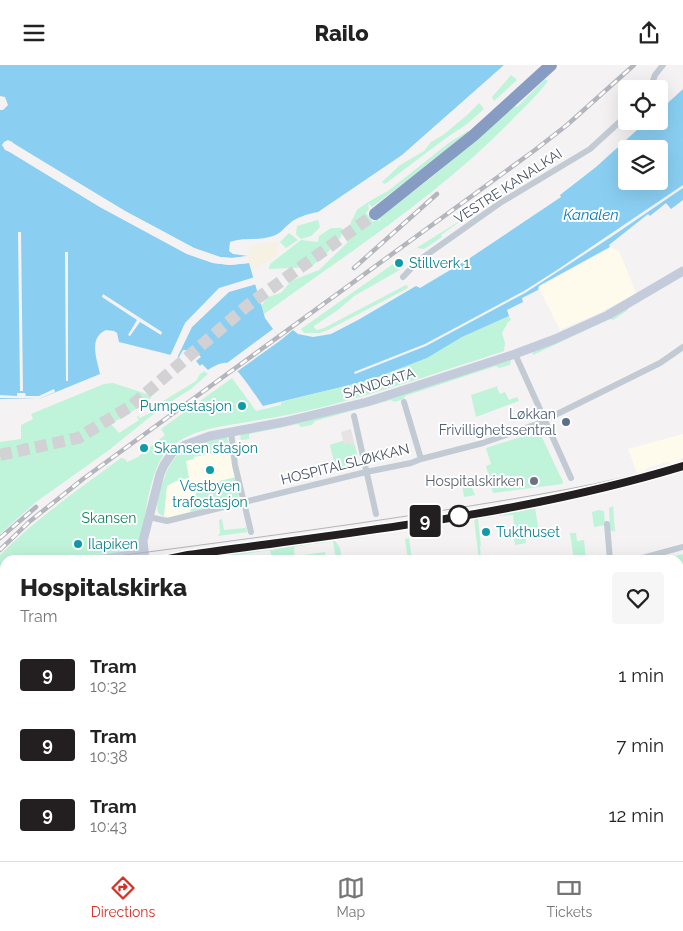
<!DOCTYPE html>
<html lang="en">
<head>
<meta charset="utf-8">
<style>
	:root { --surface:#fff; --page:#f6f6f6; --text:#222; --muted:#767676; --line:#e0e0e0; --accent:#d93025 }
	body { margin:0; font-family:Raleway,sans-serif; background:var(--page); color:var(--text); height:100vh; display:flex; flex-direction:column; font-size:19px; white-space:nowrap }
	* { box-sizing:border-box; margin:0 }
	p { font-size:16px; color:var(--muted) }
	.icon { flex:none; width:28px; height:28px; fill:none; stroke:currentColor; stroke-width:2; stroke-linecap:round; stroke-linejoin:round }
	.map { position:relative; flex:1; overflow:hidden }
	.details { position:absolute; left:0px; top:490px; width:684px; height:306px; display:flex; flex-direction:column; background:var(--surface); border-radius:15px 15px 0 0; box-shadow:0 5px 20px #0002 }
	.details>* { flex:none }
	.badge { padding:0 10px; border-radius:4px; font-size:18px; line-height:32px }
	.controls { position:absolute; left:618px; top:15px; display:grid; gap:10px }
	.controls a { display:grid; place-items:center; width:50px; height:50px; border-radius:5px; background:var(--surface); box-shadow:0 5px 20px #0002; font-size:25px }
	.map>.badge { position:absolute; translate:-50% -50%; box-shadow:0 0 0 2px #fff }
	.round { display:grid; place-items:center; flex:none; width:52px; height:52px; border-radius:5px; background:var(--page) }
	.summary { display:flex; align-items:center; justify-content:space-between; height:85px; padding:0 20px }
	h1 { font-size:24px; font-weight:800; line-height:38px }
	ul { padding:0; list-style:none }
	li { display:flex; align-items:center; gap:15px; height:70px; padding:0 20px }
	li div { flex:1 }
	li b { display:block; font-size:19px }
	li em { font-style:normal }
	li .badge { min-width:55px; font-weight:700; text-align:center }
	header { display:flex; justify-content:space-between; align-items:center; height:65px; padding:0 20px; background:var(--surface); font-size:22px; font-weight:800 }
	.tabs { display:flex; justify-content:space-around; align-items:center; height:70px; border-top:1px solid var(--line); background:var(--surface); font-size:14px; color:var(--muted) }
	.tabs a { display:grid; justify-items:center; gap:2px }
	.tabs .current { color:var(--accent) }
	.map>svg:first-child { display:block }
</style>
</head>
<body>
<header><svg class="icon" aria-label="menu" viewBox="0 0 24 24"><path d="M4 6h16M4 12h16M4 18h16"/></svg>Railo<svg class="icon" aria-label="share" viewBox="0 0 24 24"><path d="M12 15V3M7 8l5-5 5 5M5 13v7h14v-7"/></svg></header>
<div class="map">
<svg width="683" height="796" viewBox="0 0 683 796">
	<rect width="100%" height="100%" fill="#f4f2f2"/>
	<path fill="#fefbed" d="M610 182 619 186 636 228 599 248 560 265 538 221Z
		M683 369V392L679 396 671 399 667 397 647 403 644 407 637 408 628 384Z
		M227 372 238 435 169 452 160 449 157 444V439L164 413 169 402 179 389Z"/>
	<path fill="#e5e3e4" d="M351 364 359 399 355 400 353 404 337 407 330 380 343 376 341 367Z
		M683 552V714L679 709V553Z"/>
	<path fill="#bff3da" d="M511 10 517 15 494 36 492 32Z
		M545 14 548 16C538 30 521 45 509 58 437 131 347 189 264 249L261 241 268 232 281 228 291 216 319 205 347 178 351 157 357 145 368 137 388 126 450 77 468 66V70L372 142 368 138 369 144 366 148 373 157 377 154 381 157 379 152 431 113 514 41 517 42Z
		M479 38 484 44 467 59 446 73 385 119 382 117 400 100 424 86 431 77 443 70 466 51Z
		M466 152 441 170 442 172 424 184 417 183 402 192Z
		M318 155 320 162 311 171 301 174 296 169 297 161Z
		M331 163H342L341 172 328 187 311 202 269 204 270 199 301 175 318 177 319 171Z
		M289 168 298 175 286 183 280 177Z
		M403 198 404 200 398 206 354 231 338 245 314 261V263L317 265 324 263 404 221 407 220 408 223 328 265 320 268H304L301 264 393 199 396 203Z
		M627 243 628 245 613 255 610 254 533 290 532 286Z
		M509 251 511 255 508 257 502 268 505 278 504 286C446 305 387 325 327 341 303 347 278 352 253 356 225 361 193 363 171 382 149 400 147 447 140 474L132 484 119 488 71 495H5V505L0 507V490C37 453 79 424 121 393L125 394 127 397 138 392 165 370 161 364 232 313 256 346 281 340V337L370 315 427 293 462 272Z
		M511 295 510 300 499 303 496 301 405 331 404 334 394 337 391 335 315 356 312 360 301 362 298 359 249 369V374L241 375 240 368Z
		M204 306 208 309 191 324 161 343 109 385 36 437 0 469V377L21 374V360L33 354 31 349 104 319 113 318 150 330 151 333 143 340 111 359 119 368 139 355 137 351H138L140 353 152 347 150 344 196 316 200 309Z
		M498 321 497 323 500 329 505 327 509 335 517 332 519 336 476 352 471 330Z
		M539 366 563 417 562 419 493 428 486 401 491 399 486 383Z
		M226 371 228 375 230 385 194 392V394L186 396 189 413 176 416 167 421 164 451C161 450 160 450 158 447 154 440 165 409 169 402 173 395 178 388 185 385 197 378 212 375 226 371Z
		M343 376 344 380 350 378 351 381 355 380 359 399 355 400 353 404 337 407 330 380Z
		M236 412 239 431 238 435 190 447 196 428 200 426 199 421Z
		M462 420 471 421 475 430 464 432Z
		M613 441 615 467 610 465 609 443Z
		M535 443 539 467 525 469 526 478 515 480 512 459H514L513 450 496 451V449Z
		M599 445 604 446 605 460 594 462 592 447Z
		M491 450 493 452 478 454 481 481H480L481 495H479L474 454Z
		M222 454 224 465 245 463 246 461 247 467 218 471 220 468 219 455Z
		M570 468H576L577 476 584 475 586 495H574Z
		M409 473 412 495H408L405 474Z
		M334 474 340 483 342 495H336L333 476 314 479V476Z
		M312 477V479L294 482 295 495H272L270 485 230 491 229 488 270 483 271 485H274V482Z
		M325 487 326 495H305L304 490Z
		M226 489 227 495 186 494Z
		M683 489V541L679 542V495H663Z
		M5 526V647L0 648V602L4 597 0 591V528Z
		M679 611H683V642H679Z
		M679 723 683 728V760H682L679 763 683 766V791L680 789 682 786 679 784Z
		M5 733V791H12L9 796H0V736Z
		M184 791H307L314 796H182Z
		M642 791H670L678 796H649Z"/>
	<path fill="#f5f2e3" d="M279 176 276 191 251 206 248 191 251 181Z"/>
	<path fill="#8acff2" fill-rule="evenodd" d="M0 0H504L402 90 318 147C308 149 296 152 289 159 284 163 280 169 273 171 259 176 244 172 230 177L229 186 233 189 248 191 232 193 220 192 194 183 125 146 16 81 11 76 2 80 8 86 100 142 187 189 213 198 230 200 249 198 265 253 281 275 293 265 298 269 313 272 331 269 358 255 416 221 420 223 467 195 561 132 560 130 596 102 647 56H659V46L683 24V135L671 144 666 138 650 151 648 149 609 180 610 182 539 221 538 225 522 233 523 237 507 245 509 251 462 272 427 293 370 315 263 341C255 330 239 303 227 298 221 297 213 302 208 305L202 299 200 301 196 296 201 292 195 286 183 285 179 292 119 277 117 268 114 266 106 265C88 273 97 294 100 309L39 334H0V45H3L8 40 5 32 0 31ZM626 84H659V116H626Z
		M5 647V733L0 736V648Z
		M307 791H642L649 796H314Z"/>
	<path fill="#f4f2f2" d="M8 75 125 146 194 183 220 192 232 193 248 191V194L232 195 220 194 193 186 124 148 14 83 9 78 6 79V83L12 84 102 140 188 187 213 195 230 197 248 196 249 198 230 200 213 198 187 189 100 142 10 87 5 85 2 80 4 77Z
		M683 120V123L611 172 525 228 426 281 355 309 354 307 425 279 524 226 557 205Z
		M18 167H21L23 326H20Z
		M65 187H68V316H66Z
		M255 212 257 219 229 227 192 262 177 293 170 291 185 258 219 223Z
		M103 229 162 267 161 270 140 257 130 271 128 270 137 255 102 232Z
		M273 264 281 275 235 308 226 301H223Z
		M54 324 55 327 39 334 0 333V330L17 331V328H25L26 331H39Z"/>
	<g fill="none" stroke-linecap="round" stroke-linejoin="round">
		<path stroke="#d2d2d5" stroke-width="12" stroke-dasharray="12 6" stroke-linecap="butt" d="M0 390 78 373 131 341 248 240 375 149"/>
		<path stroke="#c2cad4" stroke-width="6" d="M650 24 655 10 663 0
			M403 212 418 196 500 138 590 84 626 51
			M515 289 571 413
			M404 337 421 394
			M354 351 376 449
			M231 367 235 400 251 467
			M149 452 167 456 366 407 411 398 421 394 483 378 537 359 660 298 683 282
			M607 459 610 495
			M635 495 683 482
			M679 549H683
			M679 714 683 719"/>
		<path stroke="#c4ccdb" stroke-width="9" d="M98 495 144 488
			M145 495 143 476 160 409 164 400 172 388 185 380 210 371 284 357 367 337 515 289 555 274 608 250 683 206
			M0 512 5 510
			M0 523 5 520"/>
		<path stroke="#879cc3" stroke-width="12" d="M375 149 474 70 551 0"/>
		<path stroke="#b4b6bd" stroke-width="1" d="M413 458 465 450
			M240 483 349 467
			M88 495C207 479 327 464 445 445 525 432 605 420 683 397
			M164 495 200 488
			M0 509 5 508
			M0 526 5 524"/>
		<g stroke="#b4b6bd" stroke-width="4.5">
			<path id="rail" d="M354 203 437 129
				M0 473 36 442
				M0 485 29 457 83 414 535 85 567 60 634 0"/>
		</g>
		<use href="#rail" stroke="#fff" stroke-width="2.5" stroke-dasharray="8" stroke-linecap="butt"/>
	</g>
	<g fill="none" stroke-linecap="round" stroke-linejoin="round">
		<g stroke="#fff" stroke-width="11">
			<path id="line" d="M164 495 188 490C353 467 522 450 683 401"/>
		</g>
		<use href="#line" stroke="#231f20" stroke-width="8"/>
	</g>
	<g fill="#0f9aa8" stroke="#fff" stroke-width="2">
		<circle cx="399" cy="198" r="5"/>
		<circle cx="242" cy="341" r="5"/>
		<circle cx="144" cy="383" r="5"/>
		<circle cx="210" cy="405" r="5"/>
		<circle cx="486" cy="467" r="5"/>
		<circle cx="78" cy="479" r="5"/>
	</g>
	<circle fill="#5c6f8a" stroke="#fff" stroke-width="2" cx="566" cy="357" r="5"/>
	<circle fill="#6b7280" stroke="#fff" stroke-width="2" cx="534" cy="416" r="5"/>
	<circle fill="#fff" stroke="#231f20" stroke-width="2.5" cx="459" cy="451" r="10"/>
	<g text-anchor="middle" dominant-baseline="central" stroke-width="4" stroke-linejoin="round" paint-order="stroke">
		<g font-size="14" fill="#485261" stroke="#fff">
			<text transform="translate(508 121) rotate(-33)">VESTRE KANALKAI</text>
			<text transform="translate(379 318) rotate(-17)">SANDGATA</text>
			<text transform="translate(345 399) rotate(-14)">HOSPITALSLØKKAN</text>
		</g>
		<g font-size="14" fill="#0d838f" stroke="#fff" text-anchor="start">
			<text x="409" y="198">Stillverk 1</text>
			<text x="232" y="341" text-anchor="end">Pumpestasjon</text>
			<text x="154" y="383">Skansen stasjon</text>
			<text x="210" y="421" text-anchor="middle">Vestbyen<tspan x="210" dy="16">trafostasjon</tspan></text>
			<text x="496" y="467">Tukthuset</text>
			<text x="88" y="479">Ilapiken</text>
		</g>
		<g font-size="14" fill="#4e5e75" stroke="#fff" text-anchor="end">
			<text x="556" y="349">Løkkan<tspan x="556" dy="16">Frivillighetssentral</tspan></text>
		</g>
		<g font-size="14" fill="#5b616d" stroke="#fff" text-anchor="end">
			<text x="524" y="416">Hospitalskirken</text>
		</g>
		<g font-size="14" fill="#11845a" stroke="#fff">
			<text x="109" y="453">Skansen</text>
		</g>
		<g font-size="15" font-style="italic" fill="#037bba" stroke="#fff">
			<text x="591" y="150">Kanalen</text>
		</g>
	</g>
</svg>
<div class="controls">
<a><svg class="icon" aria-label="locate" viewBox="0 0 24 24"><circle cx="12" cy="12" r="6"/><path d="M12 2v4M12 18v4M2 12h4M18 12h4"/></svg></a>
<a><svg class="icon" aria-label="layers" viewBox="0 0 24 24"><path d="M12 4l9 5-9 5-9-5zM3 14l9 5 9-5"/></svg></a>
</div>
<b class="badge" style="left:425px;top:456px;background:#231f20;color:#fff">9</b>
<section class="details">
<div class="summary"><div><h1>Hospitalskirka</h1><p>Tram</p></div><a class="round"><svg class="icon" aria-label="heart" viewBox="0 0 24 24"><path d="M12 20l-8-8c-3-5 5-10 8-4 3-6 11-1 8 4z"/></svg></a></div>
<ul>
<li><span class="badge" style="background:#231f20;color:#fff">9</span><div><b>Tram</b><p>10:32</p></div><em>1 min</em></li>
<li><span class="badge" style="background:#231f20;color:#fff">9</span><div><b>Tram</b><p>10:38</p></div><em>7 min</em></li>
<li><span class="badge" style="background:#231f20;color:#fff">9</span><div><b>Tram</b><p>10:43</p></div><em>12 min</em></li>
</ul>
</section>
</div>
<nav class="tabs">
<a class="current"><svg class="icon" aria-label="directions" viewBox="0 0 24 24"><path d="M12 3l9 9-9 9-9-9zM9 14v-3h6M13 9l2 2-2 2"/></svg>Directions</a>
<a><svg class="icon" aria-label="map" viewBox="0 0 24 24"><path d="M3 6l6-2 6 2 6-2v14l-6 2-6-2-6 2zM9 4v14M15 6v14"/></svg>Map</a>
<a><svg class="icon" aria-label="tickets" viewBox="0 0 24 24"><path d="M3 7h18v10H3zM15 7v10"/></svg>Tickets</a>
</nav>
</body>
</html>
